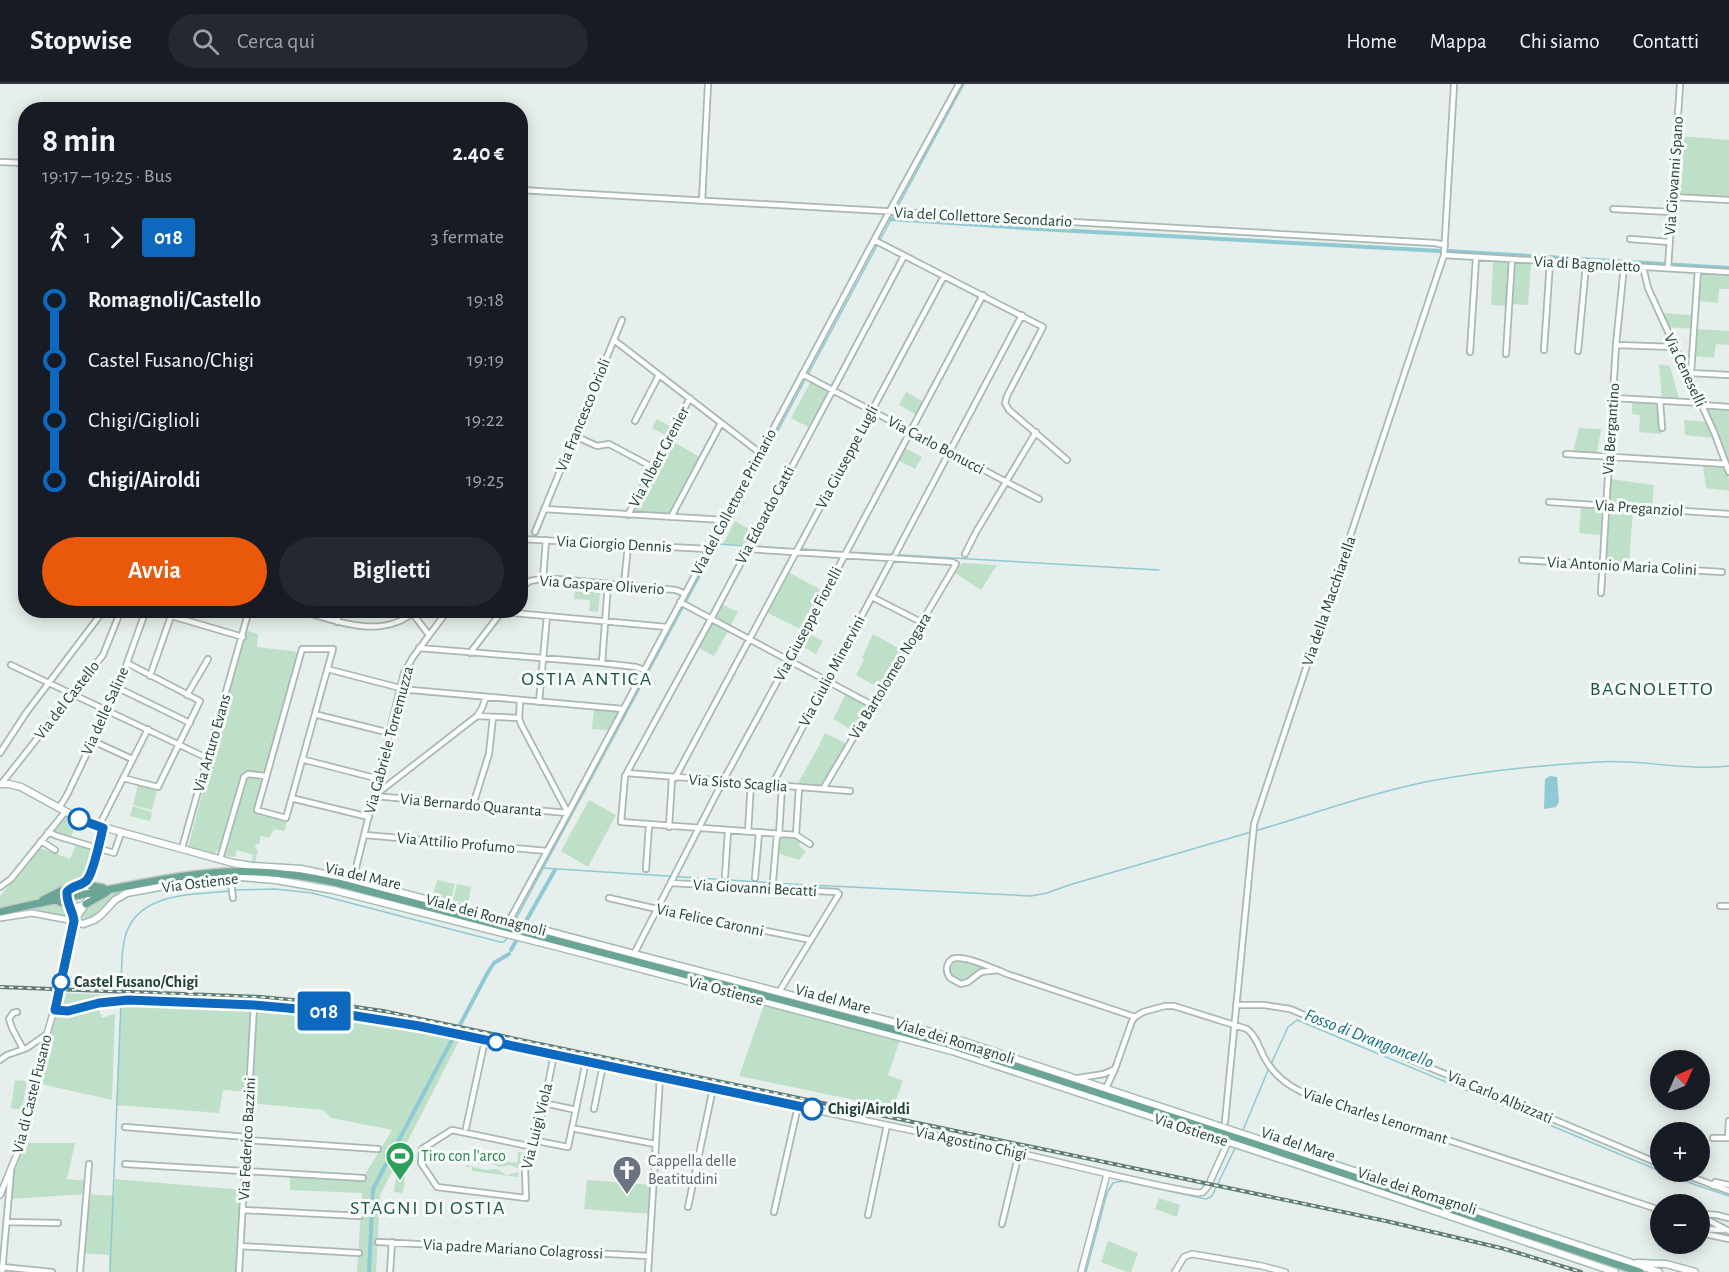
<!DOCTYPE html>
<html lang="it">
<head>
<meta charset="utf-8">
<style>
	:root { --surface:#171b24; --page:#242831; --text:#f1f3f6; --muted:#9ea1a6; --line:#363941; --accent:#ea580c }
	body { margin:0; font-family:"Alegreya Sans",sans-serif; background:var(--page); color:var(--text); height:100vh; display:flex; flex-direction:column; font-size:22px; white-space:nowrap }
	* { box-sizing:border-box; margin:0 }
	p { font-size:20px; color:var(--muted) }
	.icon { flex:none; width:33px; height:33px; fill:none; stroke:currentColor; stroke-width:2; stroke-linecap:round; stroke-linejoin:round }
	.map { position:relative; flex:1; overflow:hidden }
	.drawer { position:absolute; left:18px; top:18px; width:510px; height:516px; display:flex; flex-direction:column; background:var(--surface); border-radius:24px; box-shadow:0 3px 15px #0003 }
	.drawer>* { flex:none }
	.badge { padding:0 12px; border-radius:4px; font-size:21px; line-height:39px }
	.needle { width:39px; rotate:45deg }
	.tools { position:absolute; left:1650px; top:966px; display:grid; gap:12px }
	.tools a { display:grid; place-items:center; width:60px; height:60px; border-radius:50%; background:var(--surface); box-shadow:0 3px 15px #0003; font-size:30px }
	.map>.badge { position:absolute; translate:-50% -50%; box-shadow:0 0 0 3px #fff }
	.legs { display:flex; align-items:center; gap:9px; height:66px; padding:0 24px; font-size:20px }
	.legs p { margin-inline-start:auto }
	.headline { display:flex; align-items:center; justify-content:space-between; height:102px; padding:0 24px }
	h1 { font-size:33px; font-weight:600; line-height:45px }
	.action { display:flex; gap:12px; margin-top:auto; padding:12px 24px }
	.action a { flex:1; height:69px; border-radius:36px; background:var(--accent); color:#fff; font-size:24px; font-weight:600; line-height:69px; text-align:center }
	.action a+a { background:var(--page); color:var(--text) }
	ul { padding:0 24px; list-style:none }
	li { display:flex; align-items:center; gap:21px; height:60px; font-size:22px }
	li i { display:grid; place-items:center; width:9px; height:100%; margin:0 8px; background:currentColor }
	li i::after { content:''; width:15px; height:15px; margin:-8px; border:4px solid; border-radius:50%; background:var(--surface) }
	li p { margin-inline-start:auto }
	li:first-child i { background:linear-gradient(#0000 50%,currentColor 0) }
	li:last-child i { background:linear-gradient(currentColor 50%,#0000 0) }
	header { display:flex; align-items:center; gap:36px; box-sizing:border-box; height:84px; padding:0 30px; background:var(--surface); border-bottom:2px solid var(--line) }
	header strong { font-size:28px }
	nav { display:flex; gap:33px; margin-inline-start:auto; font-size:21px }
	.search { width:420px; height:54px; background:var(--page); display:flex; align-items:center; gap:15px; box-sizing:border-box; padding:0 21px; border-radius:33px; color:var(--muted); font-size:22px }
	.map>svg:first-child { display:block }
</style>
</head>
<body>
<header>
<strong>Stopwise</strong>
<div class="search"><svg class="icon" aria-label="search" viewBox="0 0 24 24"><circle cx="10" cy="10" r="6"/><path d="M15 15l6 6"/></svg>Cerca qui</div>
<nav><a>Home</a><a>Mappa</a><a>Chi siamo</a><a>Contatti</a></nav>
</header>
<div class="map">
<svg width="1729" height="1188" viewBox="0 0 1729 1188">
	<rect width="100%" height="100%" fill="#e6efeb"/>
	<path fill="#bfe0c8" d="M1678 52 1729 56V114L1675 110Z
		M1493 176 1511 178 1508 222 1491 221Z
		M1515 178 1531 179 1528 221 1511 220Z
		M1701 189 1729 191V205H1719L1718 219 1699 217Z
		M1661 229 1693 231V245L1668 243Z
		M1696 245 1729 247V261L1716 260 1714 274 1694 272Z
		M1659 280 1670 282 1679 315 1662 314Z
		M811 297 829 306 808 343 791 334Z
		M906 308 924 318 917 331 899 321Z
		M1632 317 1657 319 1661 350 1639 348 1640 331 1632 330Z
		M1705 324 1729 325V381Z
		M657 335 671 343 667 352 652 344Z
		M1684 336 1706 338 1713 354 1685 351Z
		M1579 344 1601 345 1597 369 1573 368Z
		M672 357 700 373 669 430 633 429Z
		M905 364 922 373 915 385 898 376Z
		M1703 381 1724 382 1729 395V407L1706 404Z
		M1611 395 1654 401 1652 423 1609 420Z
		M1581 422 1604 424 1602 451 1579 449Z
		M1609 424 1633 426 1629 479 1605 478Z
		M735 437 753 447 746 461 723 460Z
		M962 479 997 481 981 506 955 489Z
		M788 488 823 507 802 546 766 528Z
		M575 499 601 501 598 528 589 527 590 516 574 515Z
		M720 519 738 528 730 542 713 533Z
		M710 537 728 547 714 572 697 563Z
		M246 546 258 550 257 563 299 568 265 685 261 689 243 687 222 763 213 770 188 763Z
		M806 548 823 557 816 570 799 561Z
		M873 550 900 565 879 604 856 591 864 576 862 574Z
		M847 608 869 621 855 648 833 635Z
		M594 624 617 627 619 629 610 646 592 645Z
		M825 649 847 660 821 703 797 701 819 662 824 664 819 661Z
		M249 692 260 695 262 697 255 726 258 727V730L265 732 266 730 277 733V735L285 738 287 736 285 747 274 745 269 754 261 752 259 760H256L255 764 258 766 255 779 252 778 253 771 237 766 235 773 223 772 247 693Z
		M138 701 157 706 152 726 133 721Z
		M589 716 616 731 588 783 561 767Z
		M133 722 152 728 150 737 130 732Z
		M64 732 76 739 71 753 53 746Z
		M779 753 797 754 801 757 799 762 806 767 799 776 777 769Z
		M76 761 93 766 83 795H76L34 817 0 824V812L40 764 70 775Z
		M437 796 455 800 451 816 433 811Z
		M457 800 471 803 468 820 453 816Z
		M128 806C104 813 104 837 80 834 87 815 110 808 128 806Z
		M56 819C63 822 70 823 70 832L67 833 31 826Z
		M957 876H964L988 885C984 885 982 885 978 887 968 892 958 908 950 887L952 881Z
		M59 909 114 911 113 915C95 914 79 924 62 924L58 919Z
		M121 914 294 924 462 951 380 1111 376 1188H357L362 1109 290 1106V1090L363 1094 392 1046 331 1034 323 1026 249 1019V1008L223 1006 219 1029 116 1021Z
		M97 921 102 934 114 930 115 931 112 1016 37 999 57 929 67 930Z
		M764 921 900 956 888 991 903 997 893 1024 739 992Z
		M15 996 27 997 22 1026 11 1024Z
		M21 1059H75L67 1095 88 1097 87 1110 114 1112 115 1095 244 1106 239 1188H109V1171L82 1169 87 1110 9 1115 11 1087Z
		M518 1068 528 1069 527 1071H523L519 1085 510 1081 500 1083 488 1078 479 1080 466 1078 467 1075 470 1076V1073L517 1079Z
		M466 1081 485 1086 496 1085 507 1091 519 1088 518 1093 472 1087V1083H466Z
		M397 1085 406 1086 403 1109 394 1108Z
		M587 1096 653 1101 651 1130 584 1125Z
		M1159 1114 1180 1121 1177 1133 1155 1125Z
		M1108 1157 1138 1169 1131 1188H1127L1101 1178Z"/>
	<path fill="#8ec9d4" d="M1550 692 1557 693 1559 718 1556 723 1544 725 1545 695Z"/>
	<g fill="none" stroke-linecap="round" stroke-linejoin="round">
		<path stroke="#8ec9d4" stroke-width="1.5" d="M896 126 964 0
			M719 460 747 462
			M752 462 795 465
			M800 465 843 468
			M848 468 1159 486
			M1255 747C1313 730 1371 709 1430 697 1485 687 1542 681 1597 678 1641 675 1685 687 1729 682
			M543 784 790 800 1031 812 1047 809 1069 801 1251 748
			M234 806 275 805 312 809 500 858H504L508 853
			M516 835 894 130
			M121 914C122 895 120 872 125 853 137 808 192 811 229 807
			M1271 980 1288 943 1297 936 1660 1087
			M1243 1046 1269 984
			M1663 1088 1696 1101 1729 1112
			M110 1188 121 919
			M1086 1188 1107 1109 1113 1099 1122 1097 1206 1115 1212 1112 1236 1062"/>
		<path stroke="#8ec9d4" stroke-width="4" d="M891 135 1039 145 1441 167
			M1447 167 1729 184
			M526 837 555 786
			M511 866 516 857
			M369 1188 373 1105 488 888 494 879 509 870"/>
		<g stroke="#a8b8b2" stroke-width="8">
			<path id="minor" d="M0 78 26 79
				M520 106 1435 159 1445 161
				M1672 113 1729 116
				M702 117 708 0
				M1613 125 1671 128
				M1630 155 1669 158
				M874 156 1043 243 1007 312 1005 319 1009 326 1067 376
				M1444 171 1729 188
				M1643 183 1648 204 1714 348 1729 388
				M1668 184 1680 0
				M614 256 760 369
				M1616 261 1675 263
				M1544 266 1550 178
				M1578 267 1586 181
				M1470 268 1476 174
				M1506 270 1512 175
				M1690 289 1729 291
				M1691 289 1698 186
				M802 290 1039 415
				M1614 314 1701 319
				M1660 317 1662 344
				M1702 321 1729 323
				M635 337 659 291
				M575 352 597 362 609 360 654 384
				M1566 370 1726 380
				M1549 418 1729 430
				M544 425 724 436
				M628 431 690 314
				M671 433 721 339
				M535 448 622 236
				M520 455 708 465
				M747 465 952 478 956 480 823 705
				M896 469 1022 231
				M965 470 976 448 1036 348
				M1522 476 1722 488
				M543 494 546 456
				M624 501 628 461
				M520 504 530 497 546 494 676 506 685 510
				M1601 509 1616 261 1624 182
				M872 513 921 538
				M680 518 872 621
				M151 526 243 553
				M299 526C335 537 384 557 416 526
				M502 528 667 543
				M413 530 429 551
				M337 538 340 526
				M419 564 602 579 636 583 644 586
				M302 565H333L286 734 257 726Z
				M470 569 503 526
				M602 579 608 500
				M11 581 207 674
				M331 586 400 604
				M150 592 171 532
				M118 604 190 639
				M400 605 623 625
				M187 611 208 575
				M520 616 519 634 521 640 568 729
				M539 618 547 532
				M318 631 390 649
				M477 632 519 634
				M93 657 132 675
				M0 669 26 629 104 526
				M305 676 379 695
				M627 689 850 707
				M123 694 158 703 200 617 127 579
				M675 694 944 192
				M2 699 103 571 121 526
				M772 701 893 473
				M374 712 568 729
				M374 712 477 632 482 624 486 613
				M295 715 369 733
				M473 721 489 670 493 633
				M59 724 67 711 118 604 146 526
				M99 742 148 645
				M669 743 672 694
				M48 748 57 752 114 769 121 749
				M748 748 751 699
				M365 751 547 767
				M779 751 782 702
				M796 751 799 703
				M41 757 55 766
				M810 760 796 751 621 738 625 692 711 535 904 172
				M182 764 249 526
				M220 775 244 693 248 690 266 692
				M646 785 649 741
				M725 792 728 747
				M230 793 233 814
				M755 794 759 749
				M353 796 404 589 413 573 448 526
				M773 796 777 750
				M671 799 837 808 839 810 779 908
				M0 803 11 795 65 728
				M609 814 657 825 811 856
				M1720 822H1729
				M509 837 568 729 889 128 959 0
				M634 870 723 697 789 576 983 211
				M998 886 981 888 968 898 961 900 950 894C945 887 946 880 952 875 965 870 996 886 1010 891L1135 933
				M1236 921H1264L1290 925 1660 1080
				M17 928 13 929 9 935 12 944 23 965
				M0 976 7 971 27 964 47 950
				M1078 994 1104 990 1115 985
				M1106 1004 1115 985 1132 937 1135 933 1143 928 1165 922H1174L1247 945C1256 952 1259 963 1264 973 1273 990 1285 1000 1302 1008L1660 1126
				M544 1019 576 1026
				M594 1025 603 981
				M1225 1038 1254 740 1444 171 1454 0
				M125 1043 247 1053
				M466 1044 485 956
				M576 1045 655 1060
				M1713 1054H1729
				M1728 1054 1729 1037
				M247 1056 378 1065
				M537 1057 568 1063 586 977
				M533 1063 452 1046 422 1065 421 1079 437 1103 526 1114 525 1087 528 1076 537 1057 554 970
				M125 1080 363 1094
				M1678 1088 1729 1107
				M1713 1102 1715 1098 1729 1101
				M688 1123 713 1004
				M243 1126 360 1132
				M1700 1127C1706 1130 1709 1136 1707 1143L1700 1149
				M774 1128 798 1022
				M1705 1130 1717 1131 1729 1134
				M868 1131 887 1041
				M1708 1136 1729 1147
				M7 1138 58 1139
				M1002 1140 1019 1069
				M1705 1145 1723 1146
				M1700 1149 1729 1155
				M378 1158 649 1172
				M241 1162 359 1169
				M2 1183 52 1188
				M2 1188 11 1087
				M80 1188 89 1080
				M239 1188 254 921
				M390 1188 392 1158
				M648 1188 660 993"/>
		</g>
		<g stroke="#a8b8b2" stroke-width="8">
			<path id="tertiary" d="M72 803C65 808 65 815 70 822L75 823 86 820
				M87 805 88 794 103 744
				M0 834 32 829 74 837 61 899
				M55 926C79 928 101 916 127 916 225 917 323 925 419 942 610 983 800 1023 991 1063 1060 1077 1128 1097 1198 1109L1203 1108 1208 1102 1228 1058
				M0 1111 19 1065 47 950 57 915
				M1081 1188 1107 1090
				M1175 1188 1184 1173 1192 1170 1262 1182 1285 1188"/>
		</g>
		<g stroke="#a4bbb3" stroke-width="9">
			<path id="secondary" d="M0 700H9L21 703 72 731 99 742 233 779 252 782 301 785 353 796 950 953 1659 1188
				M74 837 83 840 94 836 101 831 115 816 127 809 181 799 216 795 241 793 276 796 333 806 566 865 952 967 1302 1082 1615 1188
				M74 837 88 816
				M1637 1179 1666 1180 1695 1188"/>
		</g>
		<g stroke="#c2cac8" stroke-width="10">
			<path id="primary" d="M79 801H87L103 804
				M43 816 63 806 73 802
				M58 817 70 822
				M86 820 107 808
				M0 828C37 819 74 812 112 805 149 798 187 790 225 788 263 786 301 791 338 799L944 959 1246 1057 1640 1188"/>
		</g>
		<use href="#minor" stroke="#fff" stroke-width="4.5"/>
		<use href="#tertiary" stroke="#fff" stroke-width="5"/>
		<use href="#secondary" stroke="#fff" stroke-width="6"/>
		<use href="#primary" stroke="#6aa596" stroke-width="7"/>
		<g stroke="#5f7d75" stroke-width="4">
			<path id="rail" d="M0 903 261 913 335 920 383 927 1386 1137 1505 1165 1581 1188"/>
		</g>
		<use href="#rail" stroke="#f7fbf9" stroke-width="1.5" stroke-dasharray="4.5" stroke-linecap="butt"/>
		<g stroke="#a8b8b2" stroke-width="8" stroke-linecap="butt">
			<path id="tertiary-bridge" d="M57 915 61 899"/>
		</g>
		<use href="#tertiary-bridge" stroke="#fff" stroke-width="5"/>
	</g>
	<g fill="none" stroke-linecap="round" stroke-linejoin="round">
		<g stroke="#fff" stroke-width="14">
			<path id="line-1" d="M79 735 103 744C100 756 94 787 87 796 81 803 73 800 67 808 66 819 73 827 74 837L55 926 68 927 99 919 128 916 254 921 331 928 419 942 812 1025"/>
		</g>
		<use href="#line-1" stroke="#0c69bf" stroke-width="9"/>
	</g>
	<defs>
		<g id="stadium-pin" transform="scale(1.5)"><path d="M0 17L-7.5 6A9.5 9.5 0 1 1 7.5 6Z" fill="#2e9e5b" stroke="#f7fbf9"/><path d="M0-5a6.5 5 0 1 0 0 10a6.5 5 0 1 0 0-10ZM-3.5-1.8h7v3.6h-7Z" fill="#fff"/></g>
		<g id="church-pin" transform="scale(1.5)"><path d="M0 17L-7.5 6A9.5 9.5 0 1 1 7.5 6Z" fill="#6b7280" stroke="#f7fbf9"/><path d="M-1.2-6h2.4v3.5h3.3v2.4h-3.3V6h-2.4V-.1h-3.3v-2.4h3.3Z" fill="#fff"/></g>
	</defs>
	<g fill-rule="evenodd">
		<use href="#stadium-pin" x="400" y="1072"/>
		<use href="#church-pin" x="627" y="1086"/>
	</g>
	<g fill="#fff" stroke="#0c69bf" stroke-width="3">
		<circle cx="79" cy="735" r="10"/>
		<circle cx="61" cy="898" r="8"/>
		<circle cx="496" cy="958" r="8"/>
		<circle cx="812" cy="1025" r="10"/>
	</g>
	<g text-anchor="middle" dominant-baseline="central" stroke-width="6" stroke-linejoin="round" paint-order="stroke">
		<g font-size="16" fill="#24423a" stroke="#f7fbf9">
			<text transform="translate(1674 92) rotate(-86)">Via Giovanni Spano</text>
			<text transform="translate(983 133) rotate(3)">Via del Collettore Secondario</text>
			<text transform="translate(1587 180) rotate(3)">Via di Bagnoletto</text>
			<text transform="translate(1685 286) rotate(65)">Via Ceneselli</text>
			<text transform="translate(583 331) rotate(-68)">Via Francesco Orioli</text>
			<text transform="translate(1611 345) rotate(-86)">Via Bergantino</text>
			<text transform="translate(936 361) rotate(28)">Via Carlo Bonucci</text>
			<text transform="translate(659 373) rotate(-62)">Via Albert Grenier</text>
			<text transform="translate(847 373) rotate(-62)">Via Giuseppe Lugli</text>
			<text transform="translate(734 418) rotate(-62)">Via del Collettore Primario</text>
			<text transform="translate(1639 424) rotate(4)">Via Preganziol</text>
			<text transform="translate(765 431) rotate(-62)">Via Edoardo Gatti</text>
			<text transform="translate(614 460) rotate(3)">Via Giorgio Dennis</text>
			<text transform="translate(1622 482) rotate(3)">Via Antonio Maria Colini</text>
			<text transform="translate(602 501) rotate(4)">Via Gaspare Oliverio</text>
			<text transform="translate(1329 517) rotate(-71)">Via della Macchiarella</text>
			<text transform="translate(808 540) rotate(-62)">Via Giuseppe Fiorelli</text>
			<text transform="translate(832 587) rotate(-62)">Via Giulio Minervini</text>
			<text transform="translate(890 592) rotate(-59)">Via Bartolomeo Nogara</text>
			<text transform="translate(67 616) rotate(-52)">Via del Castello</text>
			<text transform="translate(105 627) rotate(-66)">Via delle Saline</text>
			<text transform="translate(389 656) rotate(-75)">Via Gabriele Torremuzza</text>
			<text transform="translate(212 659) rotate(-74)">Via Arturo Evans</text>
			<text transform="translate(738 699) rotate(4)">Via Sisto Scaglia</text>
			<text transform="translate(471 721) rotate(5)">Via Bernardo Quaranta</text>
			<text transform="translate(456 759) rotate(5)">Via Attilio Profumo</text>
			<text transform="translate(363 792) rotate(13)">Via del Mare</text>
			<text transform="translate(200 799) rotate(-7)">Via Ostiense</text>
			<text transform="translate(755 804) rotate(3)">Via Giovanni Becatti</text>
			<text transform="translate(486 831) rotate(15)">Viale dei Romagnoli</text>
			<text transform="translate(710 836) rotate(12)">Via Felice Caronni</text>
			<text transform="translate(726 907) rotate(15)">Via Ostiense</text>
			<text transform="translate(833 915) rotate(15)">Via del Mare</text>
			<text transform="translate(955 957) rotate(17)">Viale dei Romagnoli</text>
			<text transform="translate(32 1010) rotate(-76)">Via di Castel Fusano</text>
			<text transform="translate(1500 1013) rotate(23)">Via Carlo Albizzati</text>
			<text transform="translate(1375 1032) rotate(18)">Viale Charles Lenormant</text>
			<text transform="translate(537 1042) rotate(-76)">Via Luigi Viola</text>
			<text transform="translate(1191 1046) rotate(18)">Via Ostiense</text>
			<text transform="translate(247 1055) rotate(-87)">Via Federico Bazzini</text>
			<text transform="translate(971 1059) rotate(12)">Via Agostino Chigi</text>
			<text transform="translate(1298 1060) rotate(19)">Via del Mare</text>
			<text transform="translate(1417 1107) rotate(18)">Viale dei Romagnoli</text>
			<text transform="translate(513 1165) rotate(3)">Via padre Mariano Colagrossi</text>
		</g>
		<g font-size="16" font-weight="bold" fill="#24423a" stroke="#f7fbf9" text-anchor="start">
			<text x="74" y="898">Castel Fusano/Chigi</text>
			<text x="828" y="1025">Chigi/Airoldi</text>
		</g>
		<g font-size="16" fill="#27864d" stroke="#f7fbf9" text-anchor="start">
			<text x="421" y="1072">Tiro con l'arco</text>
		</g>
		<g font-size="16" fill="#5b616d" stroke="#f7fbf9" text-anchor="start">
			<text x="648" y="1077">Cappella delle<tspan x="648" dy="18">Beatitudini</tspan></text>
		</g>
		<g font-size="18" font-style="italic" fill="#1c6f80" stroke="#f7fbf9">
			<text transform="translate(1369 955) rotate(21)">Fosso di Drangoncello</text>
		</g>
		<g font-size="20" letter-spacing="1.5" fill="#1f5548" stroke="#f7fbf9">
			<text x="587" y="595">OSTIA ANTICA</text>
			<text x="1652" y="605">BAGNOLETTO</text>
			<text x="428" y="1124">STAGNI DI OSTIA</text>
		</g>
	</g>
</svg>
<div class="tools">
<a><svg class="needle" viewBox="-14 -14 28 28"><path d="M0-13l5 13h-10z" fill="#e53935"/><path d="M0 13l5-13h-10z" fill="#9ea1a6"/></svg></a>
<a>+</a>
<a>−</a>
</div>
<b class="badge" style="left:324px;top:927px;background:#0c69bf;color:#fff">018</b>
<section class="drawer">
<div class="headline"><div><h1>8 min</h1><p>19:17 – 19:25 · Bus</p></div><b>2.40 €</b></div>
<div class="legs"><svg class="icon" aria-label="walk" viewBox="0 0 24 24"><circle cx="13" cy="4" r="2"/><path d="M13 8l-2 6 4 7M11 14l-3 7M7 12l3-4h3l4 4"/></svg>1<svg class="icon" aria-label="forward" viewBox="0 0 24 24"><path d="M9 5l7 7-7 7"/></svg><b class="badge" style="background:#0c69bf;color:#fff">018</b><p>3 fermate</p></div>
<ul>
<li><i style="color:#0c69bf"></i><b>Romagnoli/Castello</b><p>19:18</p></li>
<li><i style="color:#0c69bf"></i><span>Castel Fusano/Chigi</span><p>19:19</p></li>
<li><i style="color:#0c69bf"></i><span>Chigi/Giglioli</span><p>19:22</p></li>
<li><i style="color:#0c69bf"></i><b>Chigi/Airoldi</b><p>19:25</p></li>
</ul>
<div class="action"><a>Avvia</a><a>Biglietti</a></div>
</section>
</div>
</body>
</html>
